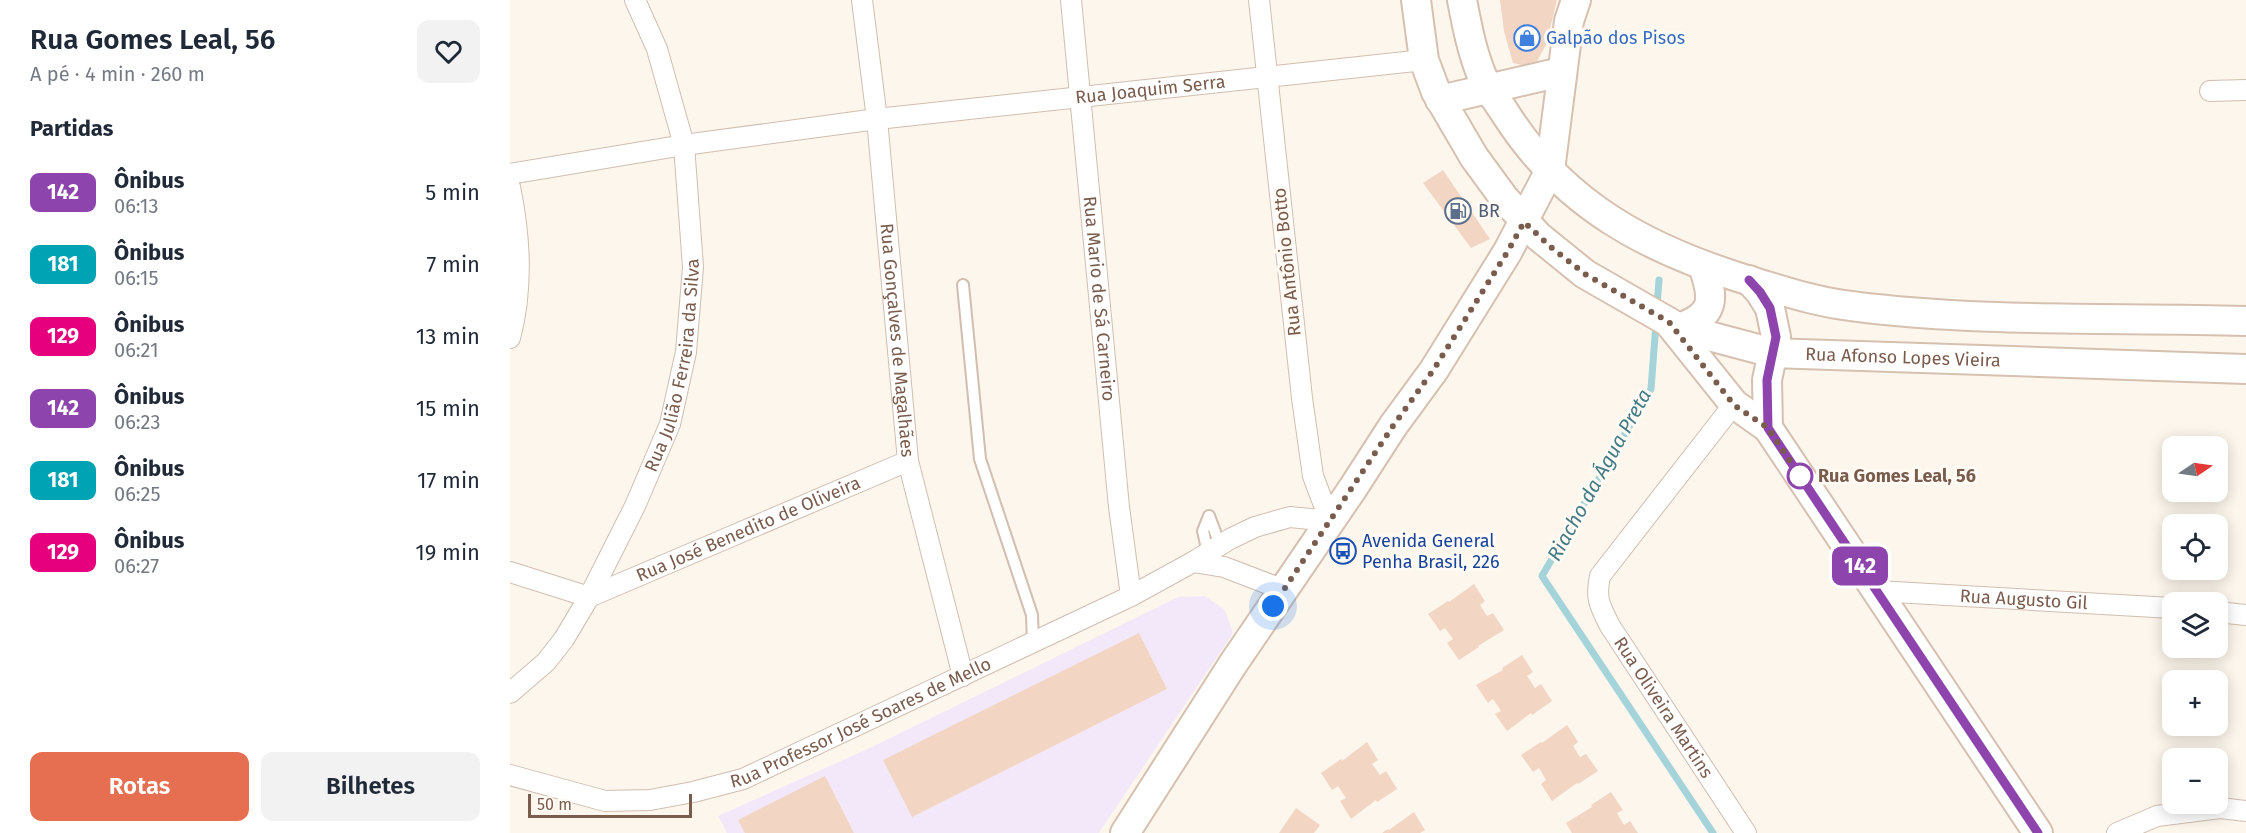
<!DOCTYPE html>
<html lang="pt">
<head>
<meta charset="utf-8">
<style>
	:root { --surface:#fff; --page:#f2f2f3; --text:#1f2937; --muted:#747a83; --accent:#e76f51 }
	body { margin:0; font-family:"Fira Sans",sans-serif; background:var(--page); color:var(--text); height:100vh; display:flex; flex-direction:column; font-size:22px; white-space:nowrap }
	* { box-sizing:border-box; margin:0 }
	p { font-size:20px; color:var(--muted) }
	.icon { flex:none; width:33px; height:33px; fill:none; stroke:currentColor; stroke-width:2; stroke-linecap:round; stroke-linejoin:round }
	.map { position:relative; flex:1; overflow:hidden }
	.sheet { display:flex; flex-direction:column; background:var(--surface); width:510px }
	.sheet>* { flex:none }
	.badge { padding:0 12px; border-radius:9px; font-size:21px; line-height:39px }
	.needle { width:39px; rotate:77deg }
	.fabs { position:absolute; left:1652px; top:436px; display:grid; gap:12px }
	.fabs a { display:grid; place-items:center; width:66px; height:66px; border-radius:12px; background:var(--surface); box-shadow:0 3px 15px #0003; font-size:30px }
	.scale { position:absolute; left:18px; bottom:15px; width:164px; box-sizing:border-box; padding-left:6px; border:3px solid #7a5c4d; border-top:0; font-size:16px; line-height:21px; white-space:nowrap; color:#7a5c4d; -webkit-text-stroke:4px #fffaf3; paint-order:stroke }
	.you { position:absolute; width:30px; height:30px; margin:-15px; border:4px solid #fff; border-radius:50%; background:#1a73e8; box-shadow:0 0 0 9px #1a73e833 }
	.map>.badge { position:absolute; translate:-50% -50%; box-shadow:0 0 0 3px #fff }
	h2 { padding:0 30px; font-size:22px; line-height:54px }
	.round { display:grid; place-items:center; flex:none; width:63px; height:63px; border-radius:12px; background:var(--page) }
	.summary { display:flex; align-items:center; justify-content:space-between; height:102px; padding:0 30px }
	h1 { font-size:28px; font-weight:600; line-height:45px }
	.button { display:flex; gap:12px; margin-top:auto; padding:12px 30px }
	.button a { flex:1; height:69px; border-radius:12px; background:var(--accent); color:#fff; font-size:24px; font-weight:600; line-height:69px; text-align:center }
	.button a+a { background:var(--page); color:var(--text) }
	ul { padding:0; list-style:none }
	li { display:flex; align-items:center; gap:18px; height:72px; padding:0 30px }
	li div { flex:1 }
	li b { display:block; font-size:22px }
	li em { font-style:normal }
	li .badge { min-width:66px; font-weight:700; text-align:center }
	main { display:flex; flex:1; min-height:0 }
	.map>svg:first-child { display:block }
</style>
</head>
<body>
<main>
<section class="sheet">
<div class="summary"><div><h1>Rua Gomes Leal, 56</h1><p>A pé · 4 min · 260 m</p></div><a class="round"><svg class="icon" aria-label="heart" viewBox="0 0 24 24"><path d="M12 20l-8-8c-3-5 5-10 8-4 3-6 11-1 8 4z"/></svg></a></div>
<h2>Partidas</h2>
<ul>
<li><span class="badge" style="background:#8e44ad;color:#fff">142</span><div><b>Ônibus</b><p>06:13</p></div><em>5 min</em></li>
<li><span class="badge" style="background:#00a3b4;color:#fff">181</span><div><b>Ônibus</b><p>06:15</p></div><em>7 min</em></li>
<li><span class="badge" style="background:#e6007e;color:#fff">129</span><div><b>Ônibus</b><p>06:21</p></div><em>13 min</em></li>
<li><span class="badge" style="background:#8e44ad;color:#fff">142</span><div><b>Ônibus</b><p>06:23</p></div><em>15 min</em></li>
<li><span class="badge" style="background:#00a3b4;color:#fff">181</span><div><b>Ônibus</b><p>06:25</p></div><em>17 min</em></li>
<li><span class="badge" style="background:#e6007e;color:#fff">129</span><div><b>Ônibus</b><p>06:27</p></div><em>19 min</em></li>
</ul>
<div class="button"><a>Rotas</a><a>Bilhetes</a></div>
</section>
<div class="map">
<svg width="1736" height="833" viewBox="0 0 1736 833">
	<rect width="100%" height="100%" fill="#fdf6ec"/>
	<path fill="#f3e8fa" d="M695 596 715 610 723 633 589 833H217L208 816 360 748 668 597Z"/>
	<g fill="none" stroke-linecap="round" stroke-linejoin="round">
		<path stroke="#a5d3da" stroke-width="7" d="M1147 306 1149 280
			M1146 323 1141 389 1032 576 1203 833"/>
	</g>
	<path fill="#f3d5c3" d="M990 0H1047L1036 45 1026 63 1017 66 1003 63 994 31Z
		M933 170 980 239 961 248 913 183Z
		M964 584 975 601 970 605 977 616 983 613 994 630 968 646 969 647 949 660 937 643 943 639 935 628 930 631 918 614 938 601 939 602Z
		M629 633 657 689 402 817 373 760Z
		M1012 655 1023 672 1017 676 1025 688 1031 684 1042 701 1022 715 1021 713 997 731 985 714 991 711 983 699 978 703 966 685 993 670 992 668Z
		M1057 725 1068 742 1063 746 1070 757 1076 754 1088 771 1068 784 1067 783 1042 801 1031 784 1036 780 1029 768 1023 772 1011 755 1031 742 1032 743Z
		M857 742 868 760 862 764 870 775 876 771 887 789 867 802 866 800 841 819 830 801 836 798 828 786 822 790 811 773 831 759 832 761Z
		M315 776 344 833H235L228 820Z
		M1101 792 1113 810 1107 813 1114 825 1120 821 1128 833H1062L1056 823 1082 807 1081 805Z
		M786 808 810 825 804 833H769Z
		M904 812 915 830 910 833H872L878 829 879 830Z"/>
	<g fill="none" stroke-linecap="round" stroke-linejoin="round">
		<g stroke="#d1beb0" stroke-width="14">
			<path id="lane" d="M453 285 470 459 522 615 523 643
				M699 516 710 545
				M698 553 693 531 699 516"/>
		</g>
		<g stroke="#d1beb0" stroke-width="22">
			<g id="street">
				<path id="s1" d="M352 0 367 119 398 461 453 676"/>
				<path id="s2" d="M561 0 609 507 621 596"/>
				<path d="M1700 91 1736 90"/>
				<path id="s3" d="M0 174 174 145 367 119 914 60"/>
				<path d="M0 187C10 235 13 289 0 338"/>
				<path id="s4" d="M1224 404 1090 576C1085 599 1090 606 1100 626L1236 833"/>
				<path d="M683 562 714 567 774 590"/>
				<path id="s5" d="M0 572 79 597 398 461"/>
				<path id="s6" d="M1367 591 1662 608"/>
				<path d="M1707 612 1736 615"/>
				<path id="s7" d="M0 693 36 662 54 639 79 597 125 506 160 424 176 352 183 267 174 145 147 49 125 0"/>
				<path id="s8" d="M0 775 95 801 140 800 183 792 233 779 621 596 683 562 720 539 745 527 780 517 820 521 803 476 792 398 749 0"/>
				<path d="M1607 833 1647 816 1710 808 1736 811"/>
			</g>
		</g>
		<g stroke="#d6c0b0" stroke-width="32">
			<g id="secondary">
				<path id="s9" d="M906 0 914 60 926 92 964 157 994 198 1028 236 1075 274 1169 328 1263 353 1736 369"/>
				<path d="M952 0C957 26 962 52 972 76 978 90 989 103 997 116 1055 206 1137 249 1237 280 1271 290 1305 302 1341 306 1471 323 1605 317 1736 321"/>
				<path d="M930 100 1051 72"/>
				<path d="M1239 280 1250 292 1260 308 1266 337 1257 380 1258 428"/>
				<path d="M1159 323 1224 404 1258 428 1528 833"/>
				<path d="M1169 328C1205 315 1205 300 1193 266"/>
				<path d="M615 833 723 664 843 488 883 426 924 370 998 251 1040 170 1059 21 1066 0"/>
			</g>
		</g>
		<use href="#lane" stroke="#fff" stroke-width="10"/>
		<use href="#street" stroke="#fff" stroke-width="20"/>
		<use href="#secondary" stroke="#fff" stroke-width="28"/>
	</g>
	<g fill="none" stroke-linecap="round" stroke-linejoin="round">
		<g stroke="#fff" stroke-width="14">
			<path id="line" d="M1239 280 1250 292 1260 308 1266 337 1257 380 1258 428 1528 833"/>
		</g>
		<use href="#line" stroke="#8e44ad" stroke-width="9"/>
		<path stroke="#7a5c4d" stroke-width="6" stroke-dasharray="0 10.8" d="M763 606 883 426 924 369 998 251 1014 222 1042 248 1075 274 1159 322 1224 405 1258 428 1290 476"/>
	</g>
	<defs>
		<g id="shop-ring" transform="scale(1.35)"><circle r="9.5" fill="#fffaf3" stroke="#3f7fe0" stroke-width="1.5"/><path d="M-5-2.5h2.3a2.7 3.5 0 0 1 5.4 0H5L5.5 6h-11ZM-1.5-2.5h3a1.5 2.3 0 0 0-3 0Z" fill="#3f7fe0"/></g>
		<g id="fuel-ring" transform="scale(1.35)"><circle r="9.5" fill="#fffaf3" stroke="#5c6f8a" stroke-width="1.5"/><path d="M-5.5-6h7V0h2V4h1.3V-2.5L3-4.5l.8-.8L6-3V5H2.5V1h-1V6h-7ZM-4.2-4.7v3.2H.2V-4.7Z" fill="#5c6f8a"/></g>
		<g id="bus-ring" transform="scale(1.35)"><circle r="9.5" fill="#fffaf3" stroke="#1a4fb4" stroke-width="1.5"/><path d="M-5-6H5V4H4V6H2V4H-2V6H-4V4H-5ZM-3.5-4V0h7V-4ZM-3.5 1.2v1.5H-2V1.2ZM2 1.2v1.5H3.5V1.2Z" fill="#1a4fb4"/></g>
	</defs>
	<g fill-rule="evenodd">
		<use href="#shop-ring" x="1017" y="38"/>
		<use href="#fuel-ring" x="948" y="211"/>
		<use href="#bus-ring" x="833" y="551"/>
	</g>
	<circle fill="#fff" stroke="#8e44ad" stroke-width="3" cx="1290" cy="476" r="12"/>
	<g text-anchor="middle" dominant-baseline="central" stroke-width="6" stroke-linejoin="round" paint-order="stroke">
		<g font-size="18" fill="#366cbe" stroke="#fffaf3" text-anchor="start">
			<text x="1036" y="38">Galpão dos Pisos</text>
		</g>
		<g font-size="18" fill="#7a5c4d" stroke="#fffaf3">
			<text stroke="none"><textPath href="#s3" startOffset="646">Rua Joaquim Serra</textPath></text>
			<text transform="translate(777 262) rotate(-96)">Rua Antônio Botto</text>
			<text stroke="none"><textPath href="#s2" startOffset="300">Rua Mario de Sá Carneiro</textPath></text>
			<text stroke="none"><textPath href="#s1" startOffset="342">Rua Gonçalves de Magalhães</textPath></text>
			<text stroke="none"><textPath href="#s9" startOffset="668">Rua Afonso Lopes Vieira</textPath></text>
			<text stroke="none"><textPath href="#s7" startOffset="375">Rua Julião Ferreira da Silva</textPath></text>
			<text stroke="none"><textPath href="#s5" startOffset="256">Rua José Benedito de Oliveira</textPath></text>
			<text stroke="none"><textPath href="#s6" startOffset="147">Rua Augusto Gil</textPath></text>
			<text stroke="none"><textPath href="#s4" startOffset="368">Rua Oliveira Martins</textPath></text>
			<text stroke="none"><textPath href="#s8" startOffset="369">Rua Professor José Soares de Mello</textPath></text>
		</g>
		<g font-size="18" fill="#4e5e75" stroke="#fffaf3" text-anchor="start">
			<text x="968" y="211">BR</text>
		</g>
		<g font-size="18" font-weight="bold" fill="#7a5c4d" stroke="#fffaf3" text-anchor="start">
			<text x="1308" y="476">Rua Gomes Leal, 56</text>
		</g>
		<g font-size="18" fill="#164399" stroke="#fffaf3" text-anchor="start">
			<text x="852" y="541">Avenida General<tspan x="852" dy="21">Penha Brasil, 226</tspan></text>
		</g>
		<g font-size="20" font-style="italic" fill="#437c86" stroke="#fffaf3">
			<text transform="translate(1089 475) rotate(-61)">Riacho da Água Preta</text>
		</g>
	</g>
</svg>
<div class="fabs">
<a><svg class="needle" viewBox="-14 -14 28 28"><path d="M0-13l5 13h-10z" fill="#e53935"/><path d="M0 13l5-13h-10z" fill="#747a83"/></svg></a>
<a><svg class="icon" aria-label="locate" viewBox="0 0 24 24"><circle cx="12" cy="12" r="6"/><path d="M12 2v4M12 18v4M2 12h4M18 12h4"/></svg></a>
<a><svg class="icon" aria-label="layers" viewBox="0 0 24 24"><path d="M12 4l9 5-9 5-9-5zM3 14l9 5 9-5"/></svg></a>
<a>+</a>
<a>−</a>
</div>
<div class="scale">50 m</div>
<div class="you" style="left:763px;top:606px"></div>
<b class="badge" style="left:1350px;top:566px;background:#8e44ad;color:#fff">142</b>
</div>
</main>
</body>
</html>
